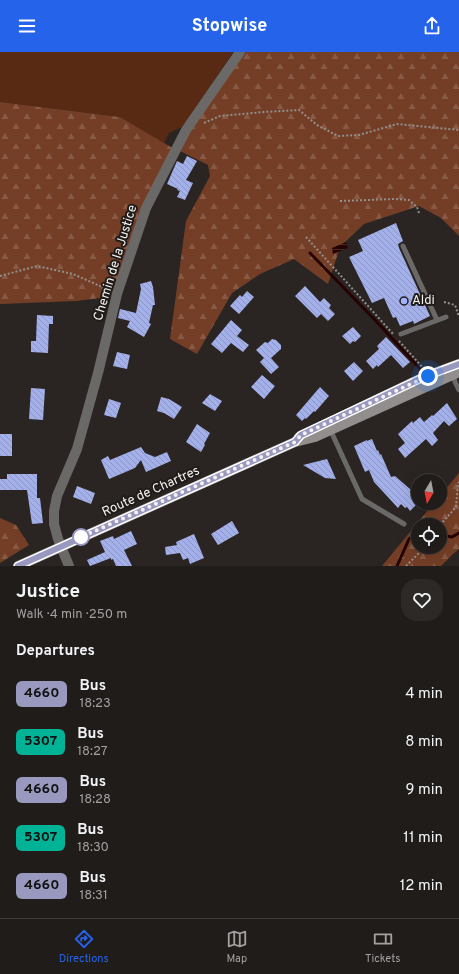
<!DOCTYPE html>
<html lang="en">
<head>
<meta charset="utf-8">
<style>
	:root { --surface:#201c1a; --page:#2d2927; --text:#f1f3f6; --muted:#a2a1a2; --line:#3d3a39; --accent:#2563eb }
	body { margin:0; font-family:Overpass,sans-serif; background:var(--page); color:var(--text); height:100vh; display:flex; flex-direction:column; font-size:15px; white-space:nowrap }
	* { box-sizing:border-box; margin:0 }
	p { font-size:13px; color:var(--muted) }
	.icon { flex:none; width:22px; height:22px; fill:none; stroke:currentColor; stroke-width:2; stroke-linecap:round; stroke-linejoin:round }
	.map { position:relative; height:514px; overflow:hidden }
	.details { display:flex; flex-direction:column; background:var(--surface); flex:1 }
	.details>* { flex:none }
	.badge { padding:0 8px; border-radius:6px; font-size:14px; line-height:26px }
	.needle { width:26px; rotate:190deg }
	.buttons { position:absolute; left:411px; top:422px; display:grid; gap:8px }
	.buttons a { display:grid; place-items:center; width:36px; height:36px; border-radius:50%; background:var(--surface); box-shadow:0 4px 16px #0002,0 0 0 1px var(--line); font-size:20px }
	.you { position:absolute; width:20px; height:20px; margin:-10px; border:3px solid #fff; border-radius:50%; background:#1a73e8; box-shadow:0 0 0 6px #1a73e833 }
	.map>.badge { position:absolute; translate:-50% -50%; box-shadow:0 0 0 2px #fff }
	h2 { padding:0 16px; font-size:15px; line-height:36px }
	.round { display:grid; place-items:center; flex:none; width:42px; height:42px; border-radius:16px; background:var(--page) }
	.head { display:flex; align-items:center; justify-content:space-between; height:68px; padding:0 16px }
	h1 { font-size:19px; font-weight:700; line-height:30px }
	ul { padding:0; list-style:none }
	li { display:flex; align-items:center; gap:12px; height:48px; padding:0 16px }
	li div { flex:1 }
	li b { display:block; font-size:15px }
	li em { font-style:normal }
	li .badge { min-width:44px; font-weight:700; text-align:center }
	header { display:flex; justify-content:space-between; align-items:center; height:52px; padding:0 16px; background:var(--accent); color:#fff; font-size:18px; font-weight:700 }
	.menu { display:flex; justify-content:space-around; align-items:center; height:56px; border-top:1px solid var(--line); background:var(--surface); font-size:11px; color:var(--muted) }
	.menu a { display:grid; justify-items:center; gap:2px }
	.menu .current { color:var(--accent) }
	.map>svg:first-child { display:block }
</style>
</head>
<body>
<header><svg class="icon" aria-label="menu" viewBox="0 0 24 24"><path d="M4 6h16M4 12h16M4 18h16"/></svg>Stopwise<svg class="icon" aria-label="share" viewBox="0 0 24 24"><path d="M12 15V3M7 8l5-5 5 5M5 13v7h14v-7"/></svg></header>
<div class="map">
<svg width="459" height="514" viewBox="0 0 459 514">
	<defs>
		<pattern id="forest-firs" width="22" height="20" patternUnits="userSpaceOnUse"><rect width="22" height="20" fill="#743e26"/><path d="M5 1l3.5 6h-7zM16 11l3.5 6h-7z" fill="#885a46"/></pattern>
		<pattern id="water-rules" width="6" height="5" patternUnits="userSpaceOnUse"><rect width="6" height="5" fill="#250200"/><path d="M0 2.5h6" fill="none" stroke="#452726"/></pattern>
		<pattern id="building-back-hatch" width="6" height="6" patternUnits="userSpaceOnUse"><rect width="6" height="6" fill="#a3b0ea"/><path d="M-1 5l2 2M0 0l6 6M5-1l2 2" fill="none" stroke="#8d96c2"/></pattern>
	</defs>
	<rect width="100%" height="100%" fill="#2a2523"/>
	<path fill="#582913" d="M0 0H233L184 74 169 81 164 91 120 65 0 50Z"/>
	<path fill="url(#forest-firs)" fill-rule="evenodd" d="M245 0H459V184L441 166 419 154 364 172 340 195 328 232 294 207 260 222 232 241 197 302 170 287 186 169 210 124 208 113 180 99 193 73Z
		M0 50 120 65 176 98 146 156 116 244 76 249 0 252Z
		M459 421V497L453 502 441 514H382L434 451H440V444ZM418 473H440V495H418Z
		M0 466 16 473 29 493 0 511Z"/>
	<path fill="url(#water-rules)" d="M346 190 348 196 333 202 332 196Z"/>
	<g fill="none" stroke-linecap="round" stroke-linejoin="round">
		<path stroke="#250200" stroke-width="3" d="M310 201 376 269 423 320
			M440 483 452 485 459 481
			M397 514 409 487 418 481"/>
	</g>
	<path fill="url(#building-back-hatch)" d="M187 104 197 109 186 128 193 131 185 148 177 145 180 139 177 138 178 137 167 132 177 109 183 112Z
		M396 171 403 189 398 192 399 196 430 264 414 272 413 269 400 274 396 265 393 266 384 246 372 251 349 205 363 199 358 188Z
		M151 229 153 235 155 253H153L149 271 151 272 144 285 127 275 130 269 118 266 120 257 136 261 141 237 140 232Z
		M305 234 320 250 324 246 331 253 329 256 335 262 328 269 321 262 317 266 295 244Z
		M247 239 254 245 239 262 230 254 240 243 242 245Z
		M37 263 53 264V272H49L48 301 31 300V289H36Z
		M231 268 242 278 237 284 249 293 243 300 231 291 222 301 211 292Z
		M353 275 361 284 355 290 353 289 350 292 342 284Z
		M386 285 410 310 403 316 391 303 378 315 377 313 373 317 366 309 379 297 377 294Z
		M272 287 276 288 281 293V297L271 306 279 315 271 322 260 310 264 306 256 298 265 290 268 291Z
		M117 300 130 303 127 317 113 314Z
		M354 310 363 319 353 329 344 319Z
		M262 323 275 334 264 347 251 335Z
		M320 335 329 344 315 360 314 359 306 367 305 366 302 369 296 363Z
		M31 336 45 337 43 368 29 367Z
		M210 342 222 349 215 359 202 351Z
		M161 345 169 347 182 355 174 367 164 361 157 359Z
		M109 347 121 351 116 366 104 363Z
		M447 351 457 367 449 374 444 369 433 381 438 388 432 394 426 387 405 406 398 397 405 391 398 382 412 369 413 371 420 365 424 370 432 363 433 364Z
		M197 372 210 381 204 392 205 393 201 400 186 390Z
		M0 382H12V404H0Z
		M372 387 377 399 378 398 380 403 381 402 391 425 395 424 418 444V451L410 459 407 455 405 456 401 452 398 456 374 430 369 418 365 420 354 394 367 388V389Z
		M141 395 145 401 155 405 167 400 171 409 146 420 141 408 135 416 109 427 101 408 108 404 110 408Z
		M327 407 336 427 325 426 303 413Z
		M7 422H37V446H40L43 471 32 472 27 438H0V427H7Z
		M77 434 95 441 91 452 73 445Z
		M232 469 239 481 218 493 211 482Z
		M131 479 137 492 124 498 132 514H116L113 507 111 508V506L90 514 87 508 105 500 100 489 113 484 114 487Z
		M194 482 204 506 190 512 188 506 183 508 180 501 166 503 165 495 177 493 176 490Z"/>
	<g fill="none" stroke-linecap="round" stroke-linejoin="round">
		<path stroke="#938f8d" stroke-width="2" stroke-dasharray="2 2" stroke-linecap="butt" d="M204 71 220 64 264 60 299 58 317 73 338 84 359 83 397 72 459 78
			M340 149 395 147 409 148 417 155 419 161
			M306 185 394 283
			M0 224 37 214 73 222 109 238
			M444 250 455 253 459 265
			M399 289 423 316
			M440 473 456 455 458 432 459 430
			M406 514 425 495"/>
		<path stroke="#6b6968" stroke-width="5" d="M403 194 437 268
			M401 282 446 265
			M453 322 455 330 459 338
			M330 377 362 447 404 472"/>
		<path stroke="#6b6968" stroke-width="10" d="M69 514 58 487 54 472V459L57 444 77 397 98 321 117 242 146 156 186 78 240 0"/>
		<path stroke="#928e8d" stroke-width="10" d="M299 385 424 325 459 312
			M18 514 295 390 315 385 459 320"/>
	</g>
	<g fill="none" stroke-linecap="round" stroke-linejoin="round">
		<g stroke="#fff" stroke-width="9">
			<path id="line" d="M18 514 295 390 301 383 424 325 459 312"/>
		</g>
		<use href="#line" stroke="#9998be" stroke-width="6"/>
		<path stroke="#f5f2f0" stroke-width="4" stroke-dasharray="0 7.2" d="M81 485 79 486 295 390 301 383 428 324"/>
	</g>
	<circle fill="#a2b2fd" stroke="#201c1a" stroke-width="1.5" cx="404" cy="249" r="4"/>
	<circle fill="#fff" stroke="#9998be" stroke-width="2" cx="81" cy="485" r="8"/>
	<g text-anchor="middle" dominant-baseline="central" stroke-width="4" stroke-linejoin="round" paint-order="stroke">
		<g font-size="13" fill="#f5f2f0" stroke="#201c1a">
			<text transform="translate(116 211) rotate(-73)">Chemin de la Justice</text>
			<text transform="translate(151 440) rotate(-24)">Route de Chartres</text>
		</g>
		<g font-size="13" fill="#f5f2f0" stroke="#201c1a" text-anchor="start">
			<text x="412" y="249">Aldi</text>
		</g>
	</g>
</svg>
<div class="buttons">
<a><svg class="needle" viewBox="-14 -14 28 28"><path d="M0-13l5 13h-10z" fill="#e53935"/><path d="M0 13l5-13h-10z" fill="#a2a1a2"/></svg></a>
<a><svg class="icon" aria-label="locate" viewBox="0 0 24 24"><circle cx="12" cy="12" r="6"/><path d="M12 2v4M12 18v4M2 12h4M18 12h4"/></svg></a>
</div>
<div class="you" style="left:428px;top:324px"></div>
</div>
<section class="details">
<div class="head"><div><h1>Justice</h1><p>Walk · 4 min · 250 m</p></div><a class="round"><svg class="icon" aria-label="heart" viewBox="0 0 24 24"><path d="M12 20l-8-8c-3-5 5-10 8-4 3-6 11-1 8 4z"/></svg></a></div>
<h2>Departures</h2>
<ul>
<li><span class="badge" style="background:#9998be;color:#111">4660</span><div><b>Bus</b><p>18:23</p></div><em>4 min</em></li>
<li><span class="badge" style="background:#00b397;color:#111">5307</span><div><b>Bus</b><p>18:27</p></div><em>8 min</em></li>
<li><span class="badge" style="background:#9998be;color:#111">4660</span><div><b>Bus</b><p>18:28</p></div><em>9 min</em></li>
<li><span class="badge" style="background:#00b397;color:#111">5307</span><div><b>Bus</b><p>18:30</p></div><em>11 min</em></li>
<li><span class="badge" style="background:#9998be;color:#111">4660</span><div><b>Bus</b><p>18:31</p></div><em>12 min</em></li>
</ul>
</section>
<nav class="menu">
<a class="current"><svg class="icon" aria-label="directions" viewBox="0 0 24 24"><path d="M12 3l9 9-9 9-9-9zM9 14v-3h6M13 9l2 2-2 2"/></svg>Directions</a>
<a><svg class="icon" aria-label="map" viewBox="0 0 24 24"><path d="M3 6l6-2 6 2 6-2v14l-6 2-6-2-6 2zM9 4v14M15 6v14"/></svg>Map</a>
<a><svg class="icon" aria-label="tickets" viewBox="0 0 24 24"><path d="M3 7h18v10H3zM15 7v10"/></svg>Tickets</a>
</nav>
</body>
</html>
